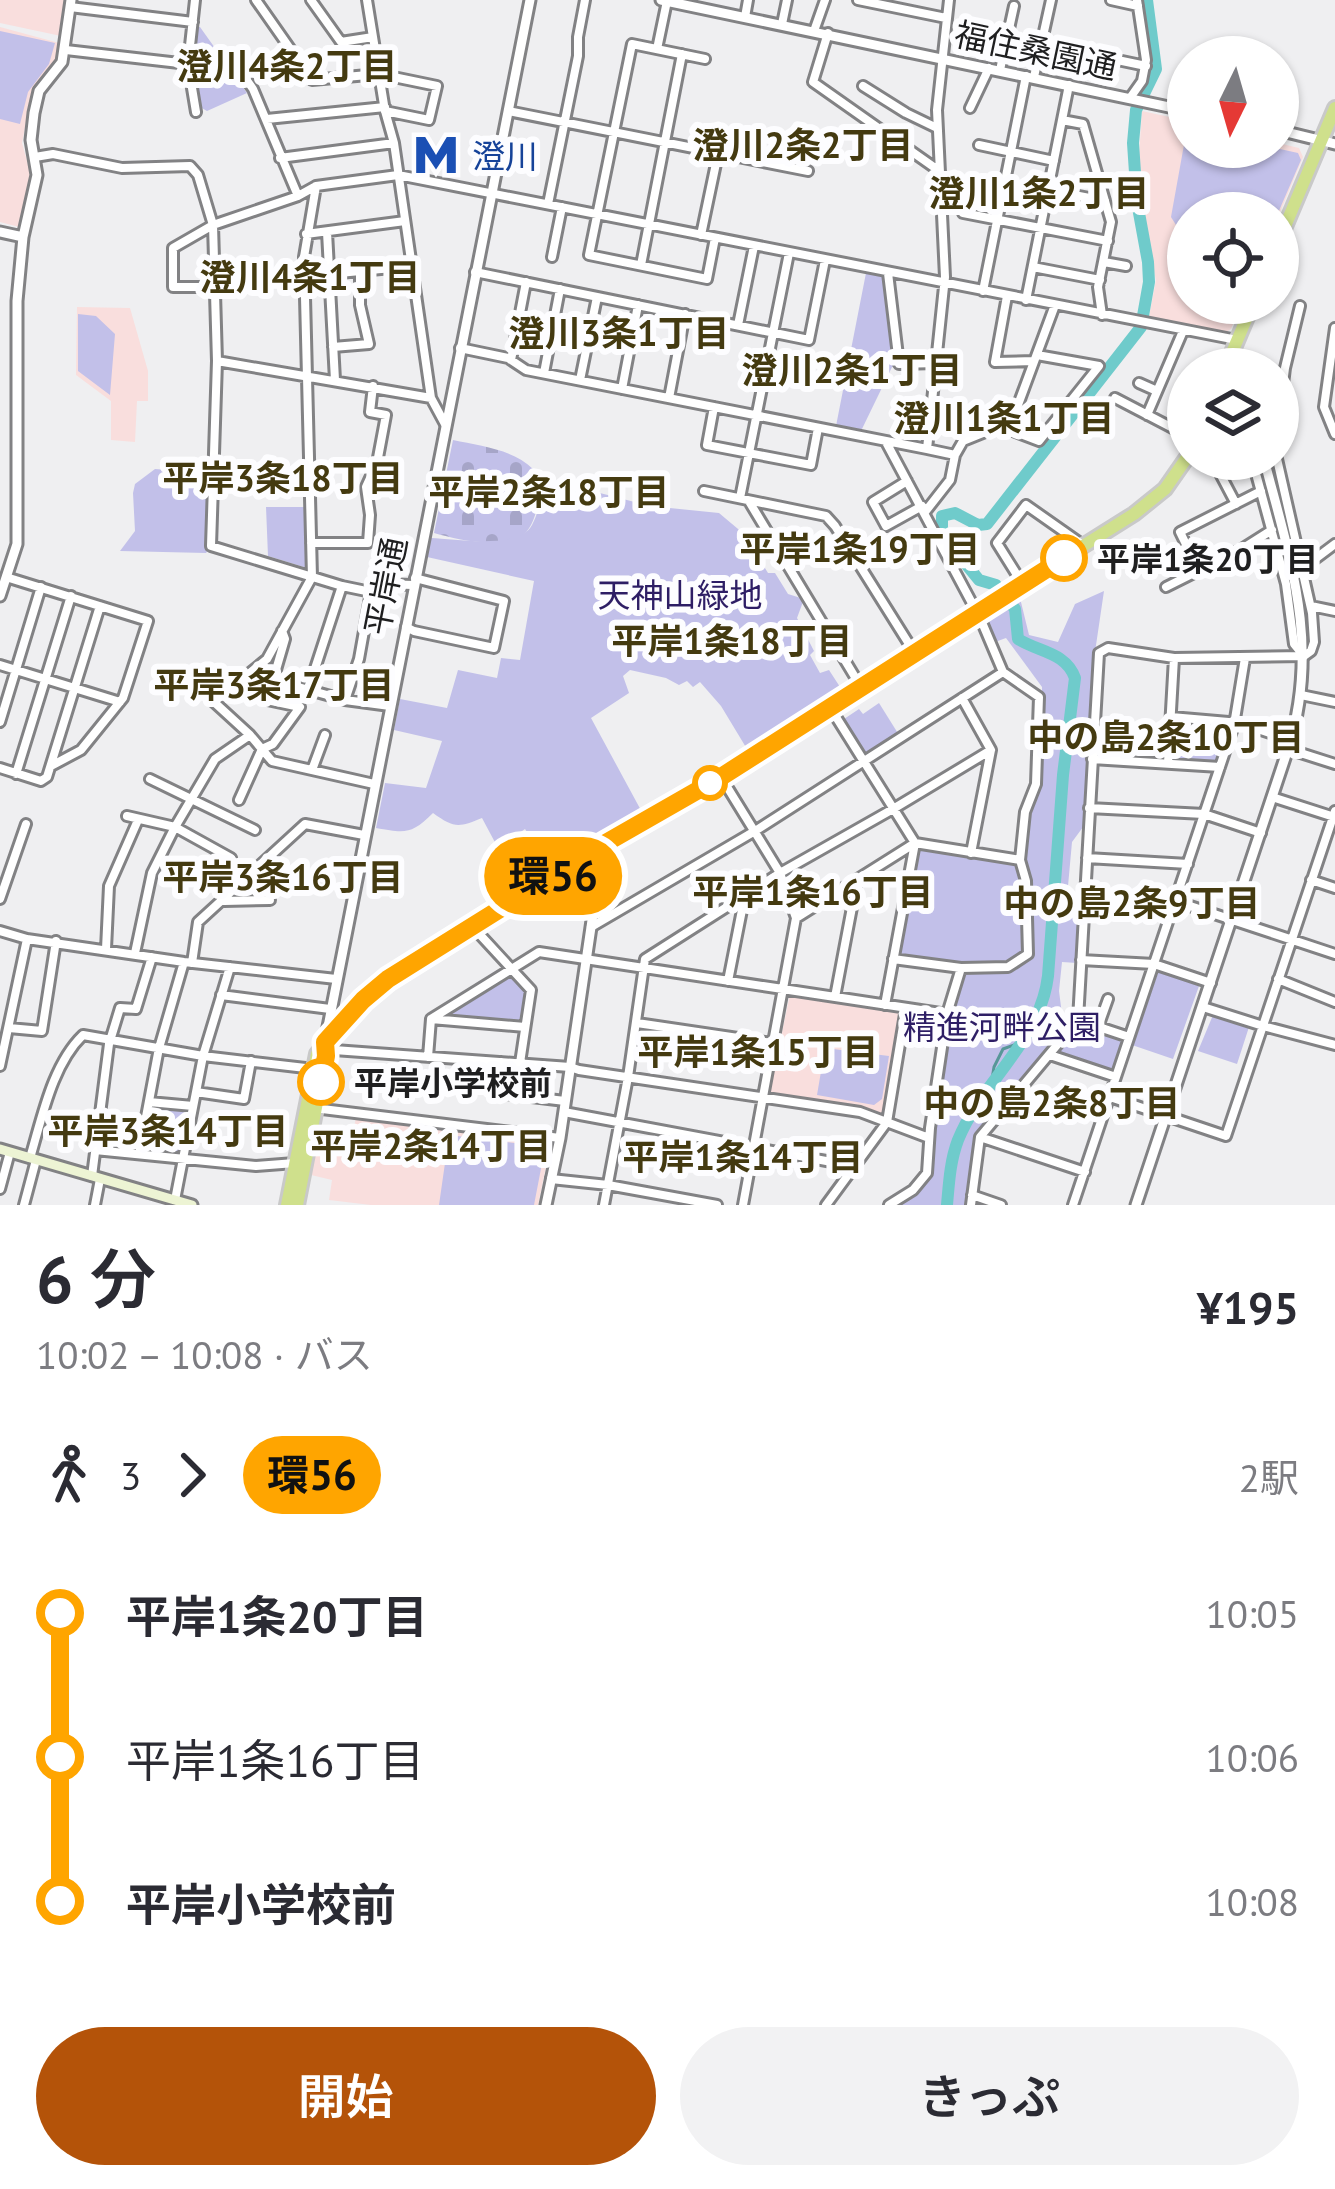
<!DOCTYPE html>
<html lang="ja">
<head>
<meta charset="utf-8">
<style>
	:root { --surface:#fff; --page:#f2f2f3; --text:#2b2b33; --muted:#7c7c81; --accent:#b45309 }
	body { margin:0; font-family:"PT Sans","Noto Sans JP",sans-serif; background:var(--page); color:var(--text); height:100vh; display:flex; flex-direction:column; font-size:45px; white-space:nowrap }
	* { box-sizing:border-box; margin:0 }
	p { font-size:39px; color:var(--muted) }
	.icon { flex:none; width:66px; height:66px; fill:none; stroke:currentColor; stroke-width:2; stroke-linecap:round; stroke-linejoin:round }
	.map { position:relative; height:1205px; overflow:hidden }
	.details { display:flex; flex-direction:column; background:var(--surface); flex:1 }
	.details>* { flex:none }
	.badge { padding:0 24px; border-radius:39px; font-size:42px; line-height:78px }
	.needle { width:78px; rotate:185deg }
	.controls { position:absolute; left:1167px; top:36px; display:grid; gap:24px }
	.controls a { display:grid; place-items:center; width:132px; height:132px; border-radius:50%; background:var(--surface); box-shadow:0 3px 9px #0004; font-size:60px }
	.map>.badge { position:absolute; translate:-50% -50%; box-shadow:0 0 0 6px #fff }
	.legs { display:flex; align-items:center; gap:18px; height:132px; padding:0 36px; font-size:39px }
	.legs p { margin-inline-start:auto }
	.head { display:flex; align-items:center; justify-content:space-between; height:204px; padding:0 36px }
	h1 { font-size:66px; font-weight:600; line-height:90px }
	.cta { display:flex; gap:24px; margin-top:auto; padding:24px 36px }
	.cta a { flex:1; height:138px; border-radius:72px; background:var(--accent); color:#fff; font-size:48px; font-weight:600; line-height:138px; text-align:center }
	.cta a+a { background:var(--page); color:var(--text) }
	ul { padding:0 36px; list-style:none }
	li { display:flex; align-items:center; gap:42px; height:144px; font-size:45px }
	li i { display:grid; place-items:center; width:18px; height:100%; margin:0 15px; background:currentColor }
	li i::after { content:''; width:30px; height:30px; margin:-15px; border:9px solid; border-radius:50%; background:var(--surface) }
	li p { margin-inline-start:auto }
	li:first-child i { background:linear-gradient(#0000 50%,currentColor 0) }
	li:last-child i { background:linear-gradient(currentColor 50%,#0000 0) }
	.map>svg:first-child { display:block }
</style>
</head>
<body>
<div class="map">
<svg width="1335" height="1205" viewBox="0 0 1335 1205">
	<defs>
		<pattern id="cemetery-stones" width="16" height="16" patternUnits="userSpaceOnUse" patternTransform="scale(3)"><rect width="16" height="16" fill="#c2c0e9"/><path d="M2 7V4a2 2 0 0 1 4 0v3zM10 15v-3a2 2 0 0 1 4 0v3z" fill="#a6a5c8"/></pattern>
	</defs>
	<rect width="100%" height="100%" fill="#efeff1"/>
	<path fill="#f9dedd" d="M0 0H65L61 36 0 23Z
		M0 27 59 43 55 66 32 91 22 143 31 175 19 227 0 222Z
		M1142 111 1188 121V147H1278V143L1299 148 1303 157 1278 217V213H1188V303H1242L1231 329 1226 332 1149 317 1156 280 1147 240 1139 157Z
		M77 307 130 308 148 371V401H137L135 442 111 440V401L76 375Z
		M790 994 900 1013 882 1116 860 1107 772 1094 770 1091Z
		M356 1118 551 1142 538 1205H371L329 1200 332 1180 311 1175 321 1126 353 1131Z"/>
	<path fill="url(#cemetery-stones)" d="M453 440C480 446 513 449 533 469 544 479 542 491 538 505 535 516 531 531 520 537 496 548 458 540 434 533Z"/>
	<path fill="#c2c0e9" d="M196 27H200L247 93 207 111 200 107 191 61Z
		M0 31 55 43 49 64 28 92 20 124 0 119Z
		M1187 128 1188 147H1271L1298 153 1301 160 1278 213H1188V227L1176 225 1171 217Z
		M866 273 884 276 896 367H892L861 431 836 426Z
		M78 314 96 316 115 334 110 395 78 371Z
		M155 469 210 473 209 549 206 553 120 551 135 531 133 493 135 484Z
		M546 479 650 506 719 513 744 534 768 573H775L788 594 804 599 797 618 814 651 810 655 820 673 829 670 842 690 747 749 721 706 700 682 693 687 687 681 679 685 666 678 630 670 623 676 629 693 591 718 643 814 549 866 525 829 498 848 482 818C458 828 454 828 433 813 411 835 405 833 376 828L385 783 426 788 442 741 394 730 400 699 447 708 458 670 497 678 501 658 520 660 534 581 427 557 431 538C456 539 519 550 532 525 539 512 542 493 546 479Z
		M266 507H307V568L268 556Z
		M1104 591 1095 652 1086 823 1072 842 1066 908 1080 909 1077 963 1062 962 1059 991 1064 1030 1035 1069 976 1135 966 1205H898L917 1193 930 1170 949 1021 963 972 1009 971 1031 955 1029 881 1025 862 1028 819 1040 786 1042 687 1006 638 995 642 985 619 1020 598 1029 635 1058 642 1075 604Z
		M879 703 899 735 862 754 841 721 859 709 863 714Z
		M1180 725 1227 728 1229 731 1219 763 1178 762V727Z
		M920 848 1019 865 1022 881 1024 953C989 973 942 963 904 956L899 951 917 850Z
		M1159 970 1197 983 1199 986 1173 1059 1132 1045Z
		M509 976 525 991 522 1021 447 1017V1015Z
		M1213 1015 1249 1027 1237 1064 1198 1051Z
		M1081 1025 1122 1040 1113 1071 1060 1054 1059 1049Z
		M825 1048 889 1056 882 1099 874 1105 817 1095Z
		M154 1107 188 1112 178 1154 146 1151 144 1148Z
		M449 1135 539 1146 544 1153 534 1205H439Z"/>
	<g fill="none" stroke-linecap="round" stroke-linejoin="round">
		<path stroke="#579798" stroke-width="3" d="M991 1085 994 1067 1003 1049 1022 1042"/>
		<path stroke="#6fcbcb" stroke-width="12" d="M996 585 979 580 961 558 942 529V516L955 513 978 525 987 524 1141 327 1149 282 1148 262 1137 202 1133 143 1136 110 1156 69 1147 0
			M947 1205C949 1183 950 1161 958 1140 982 1081 1040 1042 1048 976L1063 775 1075 678C1066 652 1038 652 1018 639L1015 609 1011 604"/>
		<g stroke="#828284" stroke-width="14">
			<path id="minor" d="M195 0 188 64 196 112
				M256 0 312 80 379 74 437 86 429 120 385 111
				M311 0 341 42 373 37
				M367 0 385 111 394 143 431 398 445 424
				M858 0 946 18
				M1111 0 1138 6
				M70 7 193 22
				M745 17 748 0
				M782 24 787 0
				M814 31 825 0
				M828 33 813 82 938 170
				M1041 44 1146 66
				M657 49 667 1
				M66 50 188 64
				M228 54 253 89 298 196
				M705 59 632 44 589 255 707 279 715 238
				M1000 70 1014 6
				M1034 77 1051 0
				M863 86 906 113 937 128
				M1130 98 1142 81 1146 60 1137 0
				M970 108 989 68
				M508 111 808 171
				M267 119 385 107
				M1062 120 1083 124 1111 222 1098 287 1102 315
				M979 145 1054 161
				M35 157 53 154 122 168 190 166 198 175 213 225 217 361 211 546 342 586 371 592 381 584 413 585
				M280 158 394 143
				M316 186 304 257 312 577 267 659 214 702 250 735 272 761 374 784
				M1048 190 1105 201
				M548 204 578 56V37L585 0
				M963 213 1108 241
				M327 232 335 380
				M306 234 405 221
				M701 235 718 154
				M552 257 562 207
				M1104 262 1126 266
				M641 265 682 54
				M1033 267 1100 280
				M475 272 809 340 825 260
				M888 273 899 364 936 363
				M329 274 412 266
				M214 287H173V248L213 225 298 196 316 186 398 175 1237 340
				M983 291 1026 76
				M1007 296 995 362 1034 361
				M1026 300 1069 85
				M738 325 754 246
				M1335 328 1324 407 1335 434
				M333 347 369 344 360 305V273
				M460 348 508 358 526 370 927 449 945 277 937 110 949 0
				M511 360 526 282
				M217 361 431 398
				M544 373 560 289
				M580 380 597 297
				M1139 383 1157 391
				M622 389 638 305
				M669 398 685 314
				M1115 398 1188 436
				M714 407 707 445 811 465 818 428
				M1147 415 1183 331
				M1278 424 1285 368 1300 306
				M1009 429 1055 305
				M927 449 955 455
				M1230 459 1216 466 1236 504
				M1252 459 1286 584 1294 644 1303 655
				M1277 459 1312 613 1314 642 1311 651 1304 656
				M907 481 873 502 886 526 922 506
				M704 491 826 516 835 526 914 652
				M740 498 789 253
				M750 503 861 687
				M925 512 950 480 955 455 963 441 1000 426 1039 441 1099 366 1037 355
				M311 543H368L370 515 366 487 377 463 386 415 370 412 373 386
				M1303 568 1335 544
				M1199 571 1180 532 1261 491
				M6 577 148 621 123 698 81 750 51 766
				M1022 583 997 543 1026 505 1083 545
				M1166 587 1242 549 1272 530
				M1311 606 1335 611
				M406 627 414 631 494 648 504 601 415 578
				M282 631 285 639 273 680 345 700 390 706
				M0 665 120 702
				M308 690 342 586
				M1301 695 1335 702
				M962 698 991 750 971 853
				M345 700 359 659 371 592
				M831 709 915 843 885 1005
				M1171 717 1240 723 1291 740
				M0 722 41 587
				M1288 749 1335 764
				M1092 759 1220 767
				M1168 763 1174 658
				M0 768 41 781 47 777 100 606
				M312 770 325 735
				M16 774 71 596
				M721 777 780 873 796 918 743 1205
				M150 779 255 830
				M1272 797 1334 817
				M239 800 262 749 273 744 300 707 267 700 273 680
				M1089 808 1204 814 1261 833
				M127 816 175 827 231 858
				M1087 858 1188 864
				M1311 880 1335 888
				M0 899 26 824
				M224 901 270 900
				M1175 901 1335 954
				M1084 909 1171 914
				M796 918 915 843 1020 860 1025 812 1036 784 1039 697 1003 672 981 620 886 442
				M472 926 531 990 520 1063
				M591 927 755 831 1003 672
				M0 931 27 939 184 962 336 979
				M106 949 109 886 138 820
				M135 953 152 873 175 827 215 759 250 735
				M1081 960 1154 964 1211 983
				M192 963 198 922 305 824 364 835
				M961 968 1008 967 1028 954 1026 881 1020 860
				M1278 979 1335 1002
				M728 981 742 910 741 900
				M221 995 330 1009
				M835 997 857 881
				M1203 1007 1263 1026 1335 1045
				M431 1019 525 1027
				M1078 1020 1129 1037
				M637 1023 772 1043
				M1098 1027 1108 999
				M9 1028 42 1031 56 941
				M325 1042 334 1050 570 1067 579 1070 860 1112 929 1138
				M1050 1055 1116 1077
				M428 1057 431 1019 539 952 947 1014
				M501 1062 498 1093 565 1101
				M0 1066 27 939
				M196 1092 244 1099 251 1061
				M1110 1097 1226 1136 1335 811
				M1069 1099 1105 1111
				M149 1102 193 1106
				M314 1108 560 1138
				M564 1112 853 1166
				M980 1137 1085 1172
				M95 1150 256 1166 295 1163
				M139 1154 159 1048 184 962
				M30 1158C42 1118 52 1065 83 1035L203 1056 314 1069
				M92 1176 109 1044 120 1008 136 1009 152 957
				M551 1179 608 1185 717 1205
				M0 1189 10 1152
				M972 1195 1001 1205
				M175 1200 203 1056 230 967
				M24 1205 36 1160
				M95 1205 100 1179
				M604 1205 628 1077 645 959 780 873 893 809 991 750
				M826 1205 887 1122 906 1008
				M889 1205 913 1190 927 1173 930 1128 947 1014 961 968 893 959
				M971 1205 980 1137 1078 1020 1099 653 1108 648 1174 658 1304 656
				M1073 1205 1234 725 1245 658"/>
		</g>
		<g stroke="#828284" stroke-width="15">
			<path id="tertiary" d="M661 0 1188 111
				M1278 130 1335 144
				M0 232 23 237
				M1234 348 1240 369
				M0 596 17 544V301L23 237 37 175 31 140 34 113 39 91 62 62 71 0
				M325 1042 530 0
				M546 1205 560 1138 600 866 593 851
				M1136 1205 1288 749C1321 646 1290 559 1264 459"/>
		</g>
		<g stroke="#828284" stroke-width="15">
			<path id="secondary" d="M0 1149 192 1205"/>
		</g>
		<g stroke="#c9c9c9" stroke-width="18">
			<path id="trunk" d="M1278 243 1335 108
				M1225 369 1253 303
				M287 1205 317 1054 354 1009 378 986 604 844 721 777 831 709 914 652 1134 514 1165 489 1188 456
				M297 1205 326 1056 325 1043"/>
		</g>
		<use href="#minor" stroke="#fff" stroke-width="8"/>
		<use href="#tertiary" stroke="#fff" stroke-width="9"/>
		<use href="#secondary" stroke="#edf4d4" stroke-width="9"/>
		<use href="#trunk" stroke="#cfe08c" stroke-width="12"/>
	</g>
	<g fill="none" stroke-linecap="round" stroke-linejoin="round">
		<g stroke="#fff" stroke-width="27">
			<path id="line-1" d="M321 1082 326 1056 325 1042 363 1000 388 979 604 844 721 777 1064 558"/>
		</g>
		<use href="#line-1" stroke="#ffa500" stroke-width="18"/>
	</g>
	<defs>
		<g id="metro-bare" transform="scale(3.6)"><path d="M-5.5 5V-5H-3L0 0L3-5H5.5V5H3V-.5L0 4L-3-.5V5Z" fill="#1a4fb4" stroke="#fdfdff" stroke-width="2.5" paint-order="stroke"/></g>
	</defs>
	<g fill-rule="evenodd">
		<use href="#metro-bare" x="436" y="155"/>
	</g>
	<g fill="#fff" stroke="#ffa500" stroke-width="6">
		<circle cx="1064" cy="558" r="21"/>
		<circle cx="710" cy="783" r="15"/>
		<circle cx="321" cy="1082" r="21"/>
	</g>
	<g text-anchor="middle" dominant-baseline="central" stroke-width="12" stroke-linejoin="round" paint-order="stroke">
		<g font-size="33" fill="#1f1f20" stroke="#fdfdff">
			<text transform="translate(1036 50) rotate(12)">福住桑園通</text>
			<text transform="translate(385 586) rotate(-79)">平岸通</text>
		</g>
		<g font-size="33" fill="#164399" stroke="#fdfdff" text-anchor="start">
			<text x="472" y="155">澄川</text>
		</g>
		<g font-size="33" font-weight="bold" fill="#1f1f20" stroke="#fdfdff" text-anchor="start">
			<text x="1097" y="558">平岸1条20丁目</text>
			<text x="354" y="1082">平岸小学校前</text>
		</g>
		<g font-size="33" fill="#2e1e65" stroke="#fdfdff">
			<text x="680" y="594">天神山緑地</text>
			<text x="1002" y="1026">精進河畔公園</text>
		</g>
		<g font-size="36" font-weight="bold" fill="#443a10" stroke="#fdfdff">
			<text x="287" y="65">澄川4条2丁目</text>
			<text x="803" y="144">澄川2条2丁目</text>
			<text x="1039" y="192">澄川1条2丁目</text>
			<text x="310" y="276">澄川4条1丁目</text>
			<text x="619" y="332">澄川3条1丁目</text>
			<text x="852" y="369">澄川2条1丁目</text>
			<text x="1004" y="417">澄川1条1丁目</text>
			<text x="283" y="477">平岸3条18丁目</text>
			<text x="549" y="491">平岸2条18丁目</text>
			<text x="860" y="548">平岸1条19丁目</text>
			<text x="732" y="640">平岸1条18丁目</text>
			<text x="274" y="684">平岸3条17丁目</text>
			<text x="1166" y="736">中の島2条10丁目</text>
			<text x="283" y="876">平岸3条16丁目</text>
			<text x="813" y="891">平岸1条16丁目</text>
			<text x="1132" y="902">中の島2条9丁目</text>
			<text x="758" y="1051">平岸1条15丁目</text>
			<text x="1052" y="1102">中の島2条8丁目</text>
			<text x="168" y="1130">平岸3条14丁目</text>
			<text x="431" y="1145">平岸2条14丁目</text>
			<text x="743" y="1156">平岸1条14丁目</text>
		</g>
	</g>
</svg>
<div class="controls">
<a><svg class="needle" viewBox="-14 -14 28 28"><path d="M0-13l5 13h-10z" fill="#e53935"/><path d="M0 13l5-13h-10z" fill="#7c7c81"/></svg></a>
<a><svg class="icon" aria-label="locate" viewBox="0 0 24 24"><circle cx="12" cy="12" r="6"/><path d="M12 2v4M12 18v4M2 12h4M18 12h4"/></svg></a>
<a><svg class="icon" aria-label="layers" viewBox="0 0 24 24"><path d="M12 4l9 5-9 5-9-5zM3 14l9 5 9-5"/></svg></a>
</div>
<b class="badge" style="left:553px;top:876px;background:#ffa500;color:#111">環56</b>
</div>
<section class="details">
<div class="head"><div><h1>6 分</h1><p>10:02 – 10:08 · バス</p></div><b>¥195</b></div>
<div class="legs"><svg class="icon" aria-label="walk" viewBox="0 0 24 24"><circle cx="13" cy="4" r="2"/><path d="M13 8l-2 6 4 7M11 14l-3 7M7 12l3-4h3l4 4"/></svg>3<svg class="icon" aria-label="forward" viewBox="0 0 24 24"><path d="M9 5l7 7-7 7"/></svg><b class="badge" style="background:#ffa500;color:#111">環56</b><p>2駅</p></div>
<ul>
<li><i style="color:#ffa500"></i><b>平岸1条20丁目</b><p>10:05</p></li>
<li><i style="color:#ffa500"></i><span>平岸1条16丁目</span><p>10:06</p></li>
<li><i style="color:#ffa500"></i><b>平岸小学校前</b><p>10:08</p></li>
</ul>
<div class="cta"><a>開始</a><a>きっぷ</a></div>
</section>
</body>
</html>
